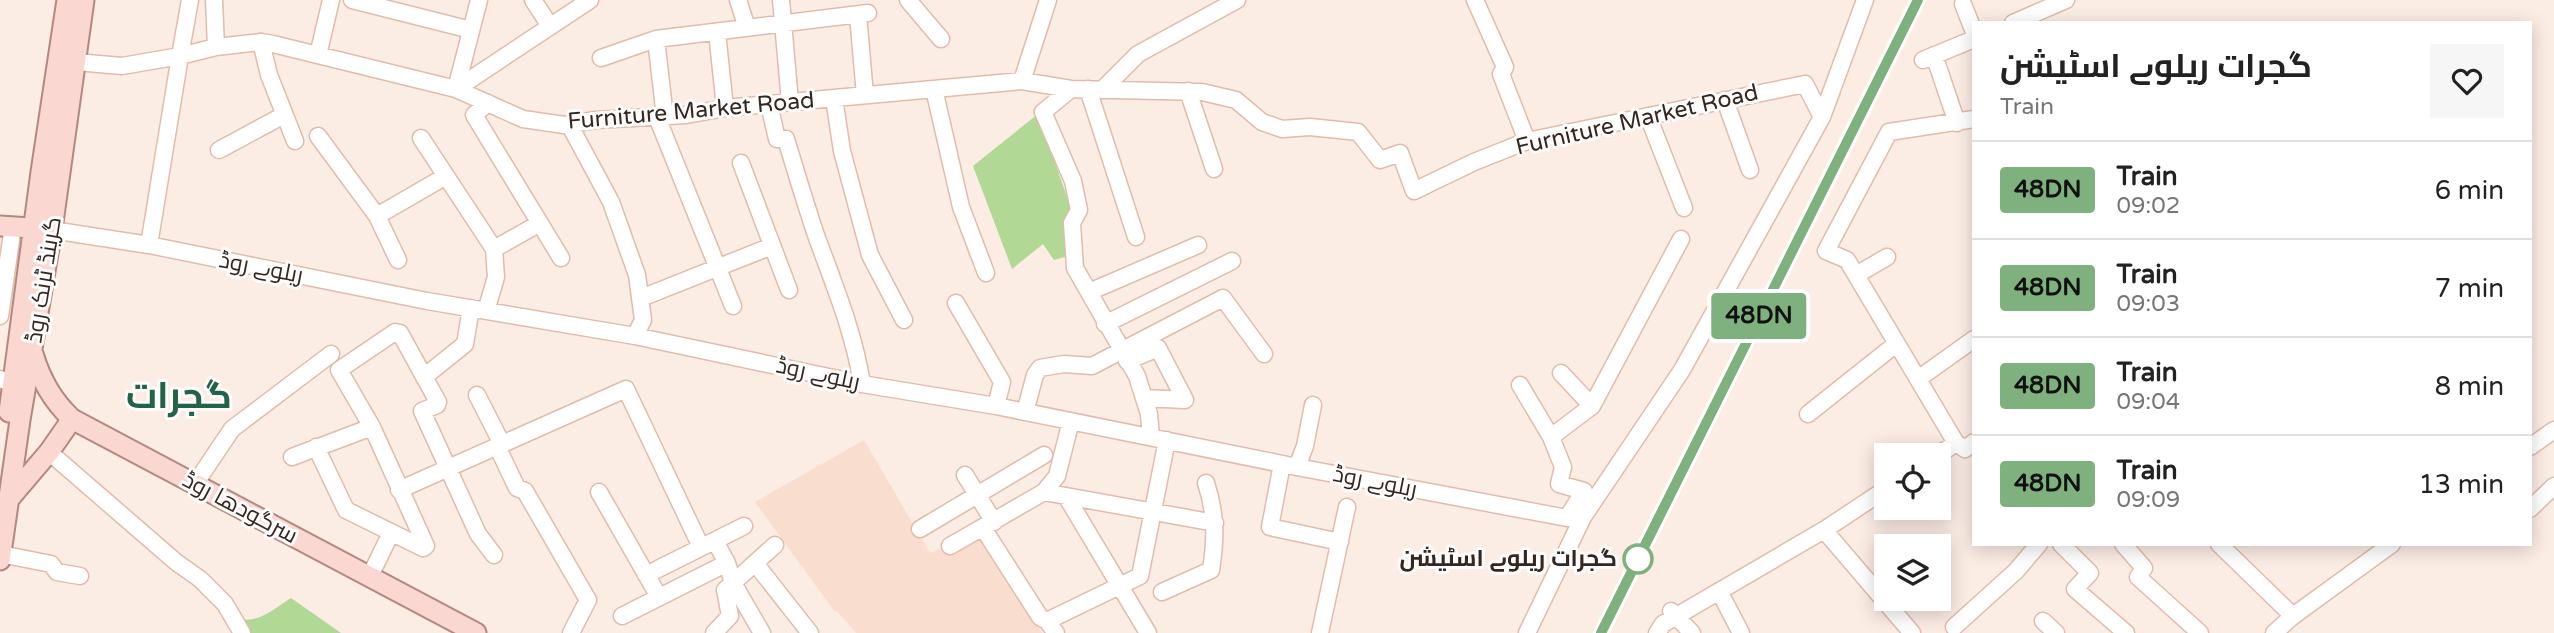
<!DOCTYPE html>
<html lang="en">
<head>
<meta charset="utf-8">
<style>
	:root { --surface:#fff; --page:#f6f6f6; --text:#222; --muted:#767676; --line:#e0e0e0 }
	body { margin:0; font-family:"Varela Round",Cairo,sans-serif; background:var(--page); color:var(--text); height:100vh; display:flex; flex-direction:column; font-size:26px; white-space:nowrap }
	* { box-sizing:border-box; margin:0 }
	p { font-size:23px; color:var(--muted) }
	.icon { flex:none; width:38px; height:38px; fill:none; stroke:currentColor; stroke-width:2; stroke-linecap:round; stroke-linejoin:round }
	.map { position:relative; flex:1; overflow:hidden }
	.side { position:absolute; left:1972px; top:21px; width:560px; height:525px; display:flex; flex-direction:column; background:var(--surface); border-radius:0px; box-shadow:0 4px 18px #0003 }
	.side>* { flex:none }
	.badge { padding:0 14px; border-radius:5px; font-size:24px; line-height:46px }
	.tools { position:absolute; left:1874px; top:443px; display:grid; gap:14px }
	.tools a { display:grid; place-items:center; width:77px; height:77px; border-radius:0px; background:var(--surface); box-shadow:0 4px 18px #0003; font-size:35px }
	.map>.badge { position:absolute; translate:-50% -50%; box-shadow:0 0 0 4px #fff }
	.round { display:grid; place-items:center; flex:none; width:74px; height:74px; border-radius:0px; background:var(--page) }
	.summary { display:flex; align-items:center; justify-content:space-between; height:119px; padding:0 28px }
	h1 { font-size:33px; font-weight:700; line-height:52px }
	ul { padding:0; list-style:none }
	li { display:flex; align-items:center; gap:21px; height:98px; padding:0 28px; border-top:2px solid var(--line) }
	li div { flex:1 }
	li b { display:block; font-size:26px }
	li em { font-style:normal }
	li .badge { min-width:77px; font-weight:700; text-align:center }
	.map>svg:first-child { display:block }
</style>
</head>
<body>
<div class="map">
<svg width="2554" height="633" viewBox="0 0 2554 633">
	<rect width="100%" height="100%" fill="#fbece4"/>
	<path fill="#f9ded0" d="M864 440 930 553 982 530 1042 633H856L837 611 835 612 755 502Z"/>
	<path fill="#b1d895" d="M1038 114 1073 214 1068 256 1054 260 1043 244 1012 269 973 166Z
		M291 598 341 633H248L238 618C257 625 275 608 291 598Z"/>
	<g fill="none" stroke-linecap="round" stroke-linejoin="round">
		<g stroke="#e1bcaa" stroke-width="19">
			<path id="minor" d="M214 0 216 47
				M352 0 471 30
				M533 0 550 26
				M738 0 747 28
				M781 0 790 102
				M908 0 941 39
				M1475 0 1505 67 1501 74 1527 141
				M1963 4 1974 32
				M858 15 865 95
				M2013 23 2066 0
				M717 32 725 108
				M656 39 664 109 657 117 733 306
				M261 42 269 75 295 141
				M318 55 331 0
				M1934 55 1957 123
				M601 58 656 39 868 13
				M1923 60 1974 39
				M76 62 122 66 180 56 190 0
				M1022 81 1048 0
				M456 89 590 0
				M456 89 479 0
				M934 89 961 207 986 273
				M1071 89 1043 112 1073 181 1079 210 1072 223 1075 268 1137 376 1149 414 1151 437
				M1088 89 1136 237
				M1102 90 1138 54 1237 0
				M1188 91 1214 169
				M834 98 842 151 870 255 904 320
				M1725 100 1750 170
				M488 103 474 115 561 258
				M769 104 777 139H786C796 172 806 206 817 238 835 287 854 333 862 384
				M1648 116 1684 208
				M569 124 611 202 637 275 643 320 635 336
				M318 136 377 216 398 260
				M421 138 494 249 496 277 486 311
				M219 150 284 115
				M741 163 789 290
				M377 216 446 176
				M52 230 149 245 427 301 635 336 862 384 996 406 1297 467 1567 518 1583 517
				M149 245 180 56 216 47 261 42 273 44 456 89 523 119 564 125 596 120 686 115 725 108 1022 81 1071 89 1202 92 1236 100 1262 122 1282 129 1310 127 1358 132 1380 160 1400 153 1414 191 1474 162 1527 141 1805 84 1822 117
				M494 249 540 223
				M1856 275 1887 257
				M1089 292 1198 245
				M641 298 772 246
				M956 303 1002 382 996 406
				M0 316 13 226
				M1105 324 1232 261
				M1127 361 1158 348 1185 400 1144 398
				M1561 373 1592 406
				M424 377 465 344 471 308
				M0 379 13 384
				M1918 379 1974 339
				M1520 385 1551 437 1563 467 1559 484 1584 491 1567 518
				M477 395 502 444
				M1025 412 1035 375 1040 368 1064 364 1092 366 1223 298 1264 354
				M1808 414 1896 344
				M1551 437 1592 406 1681 239
				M1956 443 1847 260 1826 251 1889 132 1974 119
				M497 446 517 488 525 491 588 600 571 633
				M316 447 346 510 423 548 426 546
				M2530 447 2554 430
				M49 452 176 562 200 579 225 604 242 633
				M1938 455 1956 443 1965 449 1974 442
				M292 457 372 427
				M1282 464 1270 527 1340 542
				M1297 467 1305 446 1313 405
				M965 475 994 522
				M195 484 232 429 331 354
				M399 490 626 389 701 547
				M599 492 659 597
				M1044 492 1215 523
				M1066 496 1148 633
				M2530 509 2554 486
				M983 528 1040 617 1047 621 1056 633
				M920 529 1044 455
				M1824 530 1912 633
				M715 541 727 563 733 583 762 633
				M2061 544 2090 573 2075 589 2126 633
				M2123 544 2144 568 2138 577 2200 633
				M2219 544 2293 616
				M426 546 372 427 339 370 395 332 400 333 438 402 437 405 422 411 478 534 494 555
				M950 546 1044 492 1057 476 1071 421
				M1 554 51 564 57 572 80 576
				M755 563 810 633
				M646 575 744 526
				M370 576 391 533
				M1719 591 1741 633
				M1162 592 1211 570C1216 539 1216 513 1206 483
				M1671 611 1692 633
				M622 616 727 563
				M1047 621 1140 576 1167 440
				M2043 621 2056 633
				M1954 627 2016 571 2039 544
				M714 633 730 616 725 590 775 545
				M1320 633 1347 507
				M1527 633 1583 517 1682 370 1822 117 1865 0
				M1657 633 1663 624 1824 530 1886 489
				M2274 633 2293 616 2392 544"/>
		</g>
		<g stroke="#b3887f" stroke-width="23">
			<path id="major" d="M0 226 45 229
				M33 354C41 380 52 400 72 419L476 633
				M9 412 41 172 67 0
				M9 499 49 452 72 419
				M0 560 20 420 52 230 84 0"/>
		</g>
		<use href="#minor" stroke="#fff" stroke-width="16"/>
		<use href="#major" stroke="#fad7d1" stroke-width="19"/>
		<path stroke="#786962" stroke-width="3.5" stroke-dasharray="14 7" stroke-linecap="butt" d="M1601 633 1918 0"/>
	</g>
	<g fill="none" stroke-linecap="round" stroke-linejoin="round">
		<g stroke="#fff" stroke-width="16">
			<path id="line" d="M1601 633 1918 0"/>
		</g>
		<use href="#line" stroke="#7fb17f" stroke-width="10"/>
	</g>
	<circle fill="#fff" stroke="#7fb17f" stroke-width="3.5" cx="1638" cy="559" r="14"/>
	<g text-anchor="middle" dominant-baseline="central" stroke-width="6" stroke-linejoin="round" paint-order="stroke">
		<g font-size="23" fill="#352720" stroke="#fcfcfc">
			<text transform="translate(691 111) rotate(-5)">Furniture Market Road</text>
			<text transform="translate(1637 120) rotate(-13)">Furniture Market Road</text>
			<text transform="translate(261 268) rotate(11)">ریلوے روڈ</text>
			<text transform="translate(44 280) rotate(-81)">گرینڈ ٹرنک روڈ</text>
			<text transform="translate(818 374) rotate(12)">ریلوے روڈ</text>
			<text transform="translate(1375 482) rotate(11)">ریلوے روڈ</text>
			<text transform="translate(240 508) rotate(28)">سرگودھا روڈ</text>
		</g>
		<g font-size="23" font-weight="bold" fill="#352720" stroke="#fcfcfc" text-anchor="end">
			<text x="1617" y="559">گجرات ریلوے اسٹیشن</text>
		</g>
		<g font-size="37" font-weight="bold" fill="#236449" stroke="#fcfcfc">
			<text x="179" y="396">گجرات</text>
		</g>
	</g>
</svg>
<div class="tools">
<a><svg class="icon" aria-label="locate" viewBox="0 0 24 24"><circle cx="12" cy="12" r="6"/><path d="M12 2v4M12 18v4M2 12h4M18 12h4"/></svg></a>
<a><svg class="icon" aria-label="layers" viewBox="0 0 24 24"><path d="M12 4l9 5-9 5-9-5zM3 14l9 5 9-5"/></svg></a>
</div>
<b class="badge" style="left:1759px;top:316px;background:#7fb17f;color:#111">48DN</b>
<section class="side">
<div class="summary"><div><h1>گجرات ریلوے اسٹیشن</h1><p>Train</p></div><a class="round"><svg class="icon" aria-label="heart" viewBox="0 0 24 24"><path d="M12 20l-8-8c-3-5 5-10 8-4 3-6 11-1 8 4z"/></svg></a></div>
<ul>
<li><span class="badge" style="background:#7fb17f;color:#111">48DN</span><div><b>Train</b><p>09:02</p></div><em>6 min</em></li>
<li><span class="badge" style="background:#7fb17f;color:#111">48DN</span><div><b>Train</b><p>09:03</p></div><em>7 min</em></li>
<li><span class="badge" style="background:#7fb17f;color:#111">48DN</span><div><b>Train</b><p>09:04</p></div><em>8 min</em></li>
<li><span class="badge" style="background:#7fb17f;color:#111">48DN</span><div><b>Train</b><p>09:09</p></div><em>13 min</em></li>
</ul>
</section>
</div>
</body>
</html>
